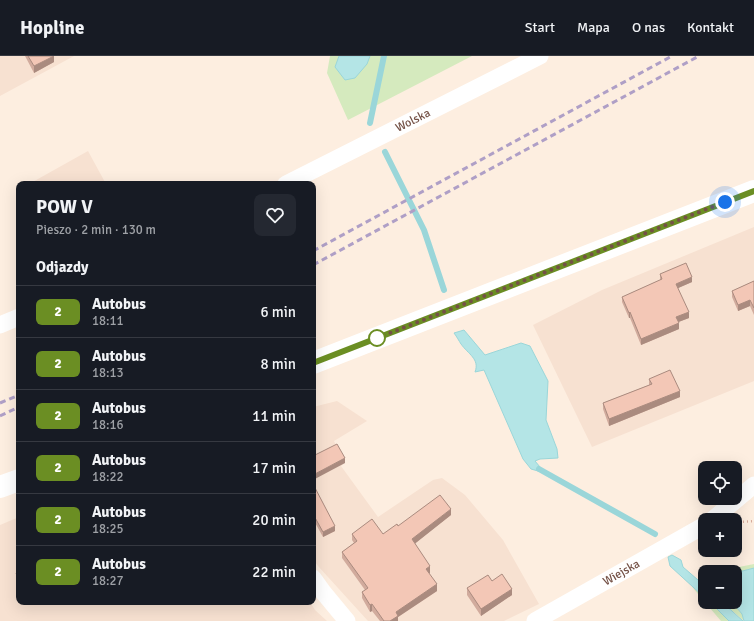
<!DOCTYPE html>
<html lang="pl">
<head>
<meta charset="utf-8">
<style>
	:root { --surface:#171b24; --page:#242831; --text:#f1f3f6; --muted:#9ea1a6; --line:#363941 }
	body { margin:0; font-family:Signika,sans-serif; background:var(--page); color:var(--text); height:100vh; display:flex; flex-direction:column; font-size:15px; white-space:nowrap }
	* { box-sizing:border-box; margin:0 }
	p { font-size:13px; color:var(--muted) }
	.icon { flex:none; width:22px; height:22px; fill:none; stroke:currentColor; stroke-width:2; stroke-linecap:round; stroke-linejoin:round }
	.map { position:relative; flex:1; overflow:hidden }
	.drawer { position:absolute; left:16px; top:125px; width:300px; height:424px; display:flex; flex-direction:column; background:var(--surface); border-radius:8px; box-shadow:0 4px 16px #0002 }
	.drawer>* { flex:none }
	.badge { padding:0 8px; border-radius:6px; font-size:14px; line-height:26px }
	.controls { position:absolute; left:698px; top:405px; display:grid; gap:8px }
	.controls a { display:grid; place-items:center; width:44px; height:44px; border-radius:8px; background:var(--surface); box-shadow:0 4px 16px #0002; font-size:20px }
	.you { position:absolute; width:20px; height:20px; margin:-10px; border:3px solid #fff; border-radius:50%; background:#1a73e8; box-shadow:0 0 0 6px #1a73e833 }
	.map>.badge { position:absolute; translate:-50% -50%; box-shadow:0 0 0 2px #fff }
	h2 { padding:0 20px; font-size:15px; line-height:36px }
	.round { display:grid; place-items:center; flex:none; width:42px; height:42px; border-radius:8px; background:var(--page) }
	.summary { display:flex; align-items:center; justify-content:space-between; height:68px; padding:0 20px }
	h1 { font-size:19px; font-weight:700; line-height:30px }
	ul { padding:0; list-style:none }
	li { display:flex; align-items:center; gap:12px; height:52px; padding:0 20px; border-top:1px solid var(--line) }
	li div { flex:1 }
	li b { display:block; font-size:15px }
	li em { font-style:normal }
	li .badge { min-width:44px; font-weight:700; text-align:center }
	header { display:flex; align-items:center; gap:24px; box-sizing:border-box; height:56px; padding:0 20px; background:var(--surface); border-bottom:1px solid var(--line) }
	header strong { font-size:19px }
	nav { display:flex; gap:22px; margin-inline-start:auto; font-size:14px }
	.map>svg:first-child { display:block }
</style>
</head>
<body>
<header>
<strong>Hopline</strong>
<nav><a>Start</a><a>Mapa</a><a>O nas</a><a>Kontakt</a></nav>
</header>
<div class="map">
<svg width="754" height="565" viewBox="0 0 754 565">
	<rect width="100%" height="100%" fill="#fdeee0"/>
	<path fill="#f7e1d1" d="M0 0H74L0 40Z
		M88 95 106 128H29Z
		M754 171V325L592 391 533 269 602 234Z
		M337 345 367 365 334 385 345 407 341 410 378 461 433 424 442 422 465 439 503 484 539 548 504 565H368L318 510 313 503V351Z
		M19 461V546H310L315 554 327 565H0V469Z"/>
	<path fill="#d5eabe" d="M330 0H472L348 64 327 17Z
		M754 508V512L735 517V516H724L734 512Z
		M692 531 705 542V546H710L729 565H721Z
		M722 546H732L742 558 744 565Z"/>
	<path fill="#b4e5e6" stroke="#9ad6d9" d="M339 0H370L367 8 355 22 345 24 335 11Z
		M464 274 485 299 521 287 530 290 548 325 546 364 557 393 558 402 540 403 535 405 545 417 531 413 523 403 484 314 475 316C480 303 468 298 461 288 459 285 457 281 454 277Z
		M672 499 681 504 683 511 705 530V542L670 510 668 501Z
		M754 512V565H744L742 558 732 546H735V517Z
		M710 546H722L743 565H729Z"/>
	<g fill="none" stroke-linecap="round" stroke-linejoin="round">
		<path stroke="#9ad6d9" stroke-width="6" d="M370 67 384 0
			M385 96 424 174 444 234
			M539 413 655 478"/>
		<path stroke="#d7aa9a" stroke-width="2.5" stroke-dasharray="1 3" stroke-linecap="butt" d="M739 466 754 465"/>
		<g stroke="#fff" stroke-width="17">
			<path id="s1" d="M286 128 540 0"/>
			<path d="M0 269 19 261"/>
			<path d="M712 464 754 429"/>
			<path d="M313 522 323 536 347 565"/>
			<path id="s2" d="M535 565 705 469"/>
		</g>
		<path stroke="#fff" stroke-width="22" d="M313 307 754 135
			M0 431 19 424"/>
		<path stroke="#af9fc6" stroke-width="3" stroke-dasharray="6 4" stroke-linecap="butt" d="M313 195 672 0
			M313 209 699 0
			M0 347 19 339
			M0 360 19 351"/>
	</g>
	<path fill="#d1ab9d" d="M25 0H54V6L34 17Z
		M660 218 692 226 678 232 689 262 678 266 679 273 641 289 630 262H629L622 246V241L660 224Z
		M754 225V259L750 250 738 255 732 241V235Z
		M649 323 680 341 609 370 603 353V347L649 329Z
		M313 428 335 475 323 481 313 463Z
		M451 459 415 487 430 517H429L437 535 398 561V565H380L372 555 370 556 362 542V536L365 534 342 502V496L354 487 352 484V478H383L398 470Z
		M19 516V529L16 524V517Z
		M467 532 512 539 481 560 467 539Z"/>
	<path fill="#aa8b7f" d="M54 0V6L34 17V10Z
		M692 221V226L676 233V228Z
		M750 244V250L738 255V249Z
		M630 256V262H629V257Z
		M689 256V262L676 267V261Z
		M679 267V273L641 289V283Z
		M680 335V341L609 370V363Z
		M345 402V407L313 424V419Z
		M451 453V459L412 490V483Z
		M335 470V475L323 481V476Z
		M430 510V517L426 519V513Z
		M437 528V535L398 561V565H390L396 556Z
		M512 533V539L481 560V553Z
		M372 548V555L370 556V549Z"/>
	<path fill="#f3c7b6" stroke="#aa8b7f" d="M28 0H54L34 10Z
		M62 126 63 128H57Z
		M686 207 692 221 676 228 689 256 676 261 679 267 641 283 630 256 629 257 622 241 662 223 660 218Z
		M754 225V252L750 244 738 249 732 235Z
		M670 314 680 335 609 363 603 347 652 328 649 323Z
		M337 388 345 402 313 419V400Z
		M313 428 335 470 323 476 313 458Z
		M440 439 451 453 412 483 430 510 426 513 437 528 396 556 398 560 390 565H384L372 548 370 549 362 536 368 532 342 496 357 485 352 478 372 463 383 478 397 468 398 470Z
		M19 516V523L16 517Z
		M502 518 512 533 481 553 467 532 488 519 492 525Z"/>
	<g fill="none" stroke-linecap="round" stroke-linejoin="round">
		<g stroke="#fff" stroke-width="9">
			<path id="line" d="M313 307 754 135"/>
		</g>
		<use href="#line" stroke="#6b8e23" stroke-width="6"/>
		<path stroke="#745146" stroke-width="4" stroke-dasharray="0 7.2" d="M377 282 725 146"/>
	</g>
	<circle fill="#fff" stroke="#6b8e23" stroke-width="2" cx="377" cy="282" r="8"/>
	<g text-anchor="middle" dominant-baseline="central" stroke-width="3" stroke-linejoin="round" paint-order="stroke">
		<g font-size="12" fill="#745146" stroke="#fff2e6">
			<text stroke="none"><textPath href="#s1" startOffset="142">Wolska</textPath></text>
			<text stroke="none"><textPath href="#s2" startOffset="99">Wiejska</textPath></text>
		</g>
	</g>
</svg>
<div class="controls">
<a><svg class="icon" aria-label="locate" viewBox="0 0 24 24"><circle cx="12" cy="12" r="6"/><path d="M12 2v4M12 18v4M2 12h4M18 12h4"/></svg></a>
<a>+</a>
<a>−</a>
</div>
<div class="you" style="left:725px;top:146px"></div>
<section class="drawer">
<div class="summary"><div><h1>POW V</h1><p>Pieszo · 2 min · 130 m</p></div><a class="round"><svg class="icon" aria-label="heart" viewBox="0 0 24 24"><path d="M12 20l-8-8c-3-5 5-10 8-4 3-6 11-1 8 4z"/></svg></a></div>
<h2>Odjazdy</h2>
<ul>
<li><span class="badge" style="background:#6b8e23;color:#fff">2</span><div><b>Autobus</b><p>18:11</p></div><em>6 min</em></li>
<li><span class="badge" style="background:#6b8e23;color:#fff">2</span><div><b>Autobus</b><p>18:13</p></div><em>8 min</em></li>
<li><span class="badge" style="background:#6b8e23;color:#fff">2</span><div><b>Autobus</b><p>18:16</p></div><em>11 min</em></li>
<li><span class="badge" style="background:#6b8e23;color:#fff">2</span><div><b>Autobus</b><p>18:22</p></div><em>17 min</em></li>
<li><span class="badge" style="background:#6b8e23;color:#fff">2</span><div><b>Autobus</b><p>18:25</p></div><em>20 min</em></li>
<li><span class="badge" style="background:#6b8e23;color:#fff">2</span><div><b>Autobus</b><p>18:27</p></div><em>22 min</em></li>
</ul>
</section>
</div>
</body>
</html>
